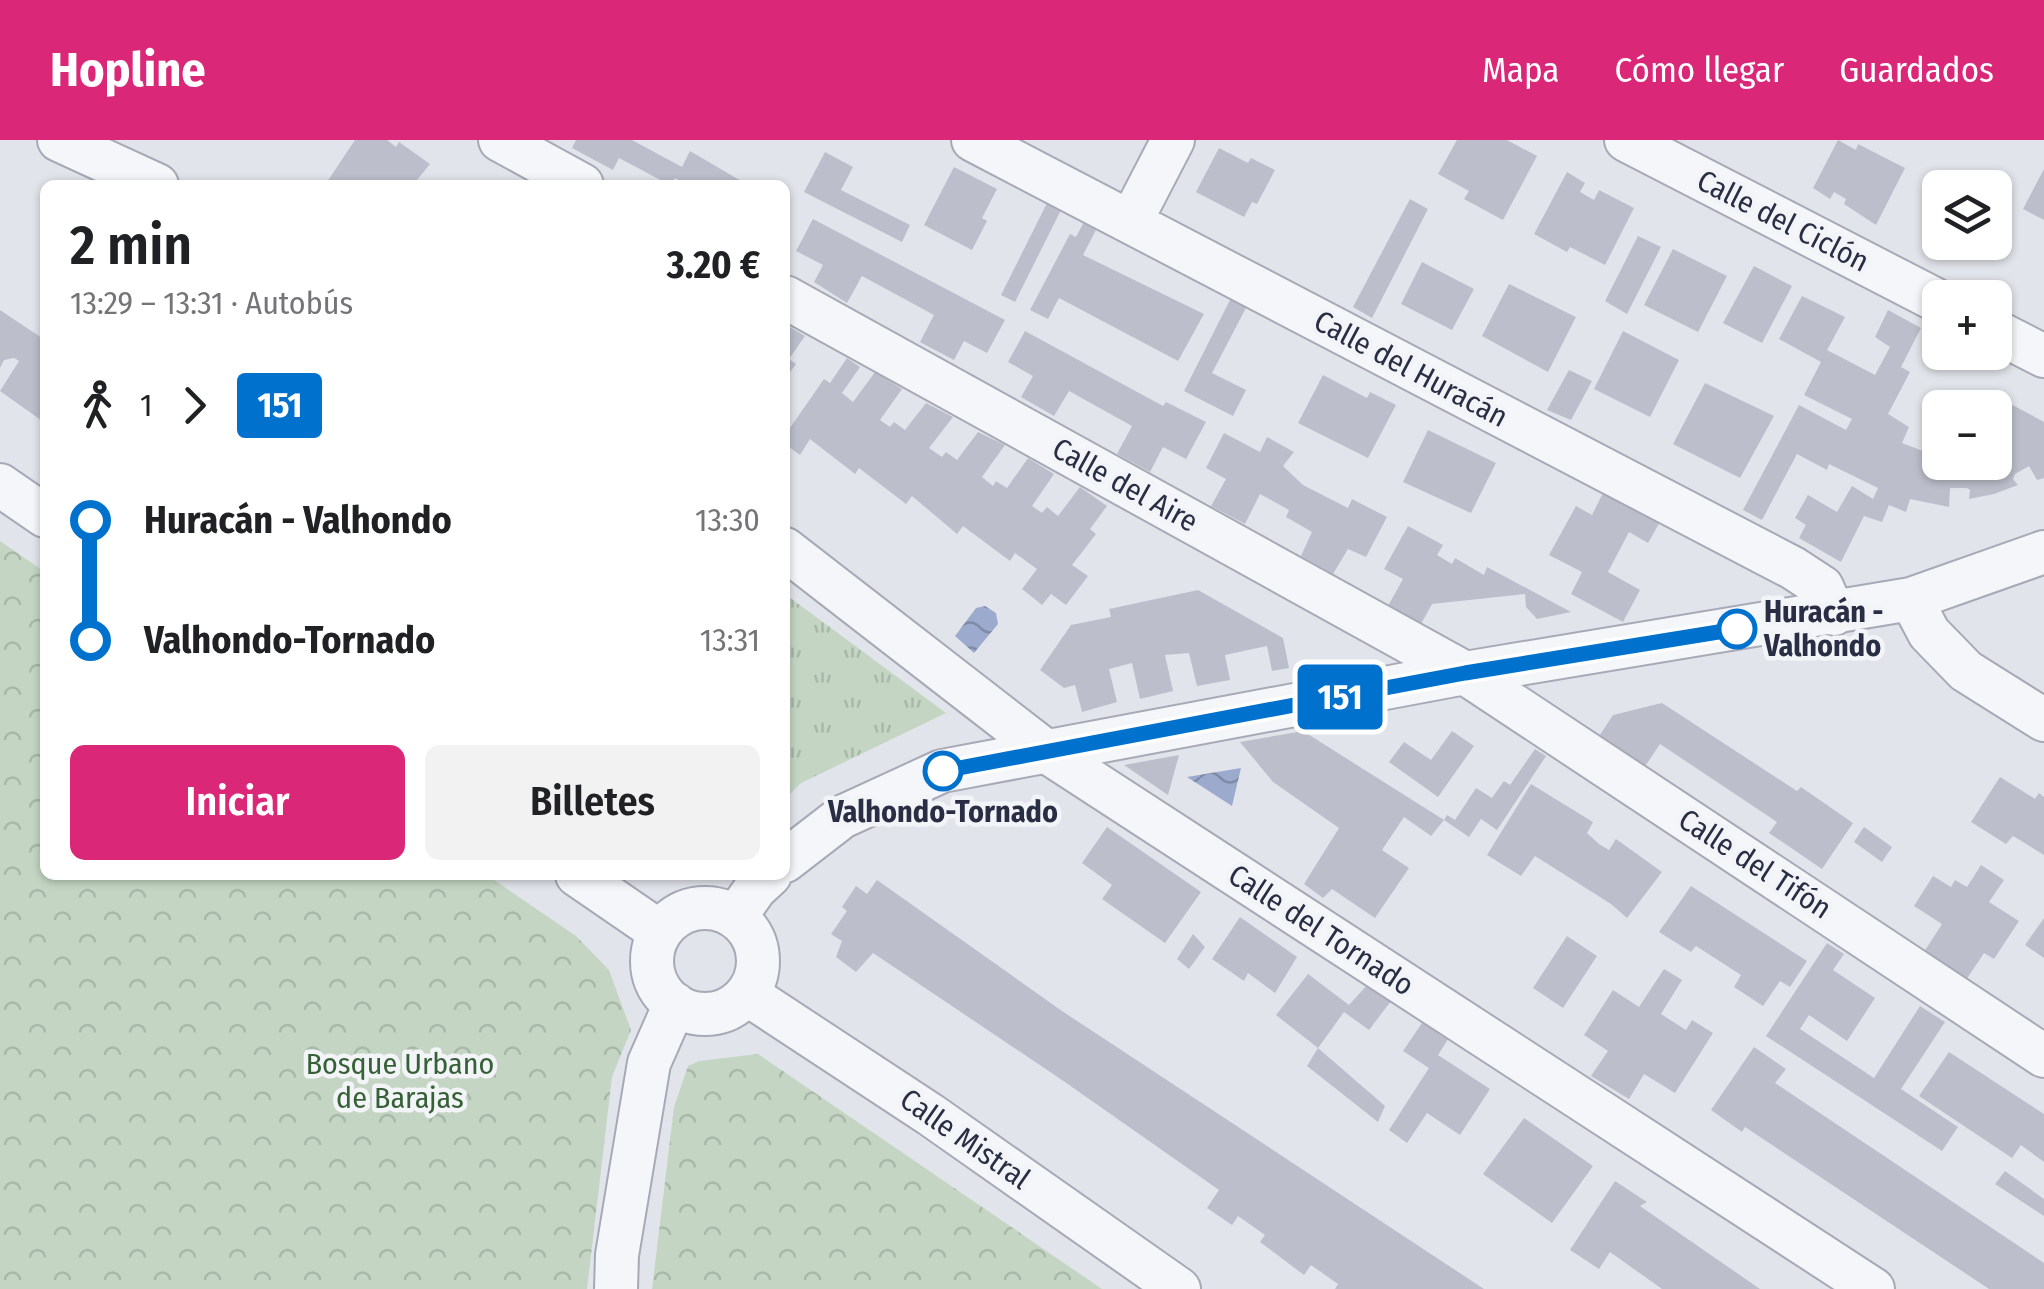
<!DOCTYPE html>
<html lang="es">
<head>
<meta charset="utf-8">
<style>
	:root { --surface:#fff; --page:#f2f2f2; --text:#202124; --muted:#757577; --accent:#db2777 }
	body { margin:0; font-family:"Fira Sans Condensed",sans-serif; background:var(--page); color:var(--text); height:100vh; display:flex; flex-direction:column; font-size:38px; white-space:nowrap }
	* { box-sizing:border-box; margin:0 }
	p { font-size:32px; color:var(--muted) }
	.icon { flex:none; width:55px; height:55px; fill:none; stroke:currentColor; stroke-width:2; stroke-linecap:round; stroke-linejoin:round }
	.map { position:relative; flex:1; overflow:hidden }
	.panel { position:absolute; left:40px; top:40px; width:750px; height:700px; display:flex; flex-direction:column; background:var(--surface); border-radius:15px; box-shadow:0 2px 8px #0004 }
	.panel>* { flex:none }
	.badge { padding:0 20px; border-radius:8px; font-size:35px; line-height:65px }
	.tools { position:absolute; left:1922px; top:30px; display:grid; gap:20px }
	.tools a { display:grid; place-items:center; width:90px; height:90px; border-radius:15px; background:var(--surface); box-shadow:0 2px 8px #0004; font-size:50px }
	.map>.badge { position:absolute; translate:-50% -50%; box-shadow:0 0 0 5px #fff }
	.legs { display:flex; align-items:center; gap:15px; height:110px; padding:0 30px; font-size:32px }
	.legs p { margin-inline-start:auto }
	.overview { display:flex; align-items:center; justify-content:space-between; height:170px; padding:0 30px }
	h1 { font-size:55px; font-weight:600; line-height:75px }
	.cta { display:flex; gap:20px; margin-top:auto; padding:20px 30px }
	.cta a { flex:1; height:115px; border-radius:15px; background:var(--accent); color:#fff; font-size:40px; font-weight:600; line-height:115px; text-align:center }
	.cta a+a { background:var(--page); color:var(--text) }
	ul { padding:0 30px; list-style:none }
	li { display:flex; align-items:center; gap:35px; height:120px; font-size:38px }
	li i { display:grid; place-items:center; width:15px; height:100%; margin:0 12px; background:currentColor }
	li i::after { content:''; width:25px; height:25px; margin:-12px; border:8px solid; border-radius:50%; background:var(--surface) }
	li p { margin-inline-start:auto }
	li:first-child i { background:linear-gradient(#0000 50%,currentColor 0) }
	li:last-child i { background:linear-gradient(currentColor 50%,#0000 0) }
	header { display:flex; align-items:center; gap:60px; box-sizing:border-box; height:140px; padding:0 50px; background:var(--accent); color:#fff }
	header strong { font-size:48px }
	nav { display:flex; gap:55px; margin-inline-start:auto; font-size:35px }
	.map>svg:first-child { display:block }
</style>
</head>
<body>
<header>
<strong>Hopline</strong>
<nav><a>Mapa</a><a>Cómo llegar</a><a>Guardados</a></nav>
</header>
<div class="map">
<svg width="2044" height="1149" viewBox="0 0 2044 1149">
	<defs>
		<pattern id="grass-tufts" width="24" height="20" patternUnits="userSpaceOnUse" patternTransform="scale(2.5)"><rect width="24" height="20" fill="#c4d6c3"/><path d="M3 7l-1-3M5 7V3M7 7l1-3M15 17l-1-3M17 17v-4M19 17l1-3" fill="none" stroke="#a8b8a9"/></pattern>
		<pattern id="park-crowns" width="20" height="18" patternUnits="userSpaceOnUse" patternTransform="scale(2.5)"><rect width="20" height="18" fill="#c4d6c3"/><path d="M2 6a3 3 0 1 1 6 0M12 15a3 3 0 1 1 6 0" fill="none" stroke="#a8b8a9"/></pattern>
		<pattern id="water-waves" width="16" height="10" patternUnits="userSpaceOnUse" patternTransform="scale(2.5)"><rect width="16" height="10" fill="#9cabcd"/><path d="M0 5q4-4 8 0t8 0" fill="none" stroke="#7f8ca8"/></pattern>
	</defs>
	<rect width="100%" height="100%" fill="#e2e4eb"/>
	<path fill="url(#grass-tufts)" d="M785 454 946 573 801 643 785 659Z"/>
	<path fill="url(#park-crowns)" d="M0 401 45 432V735H487L576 796 609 830 631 890 612 937 587 1149H0Z
		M758 914 1102 1149H652L674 967 688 926 699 921Z"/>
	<path fill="url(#water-waves)" d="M985 466 996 473 998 484 974 513 955 496 976 468Z
		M1241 628 1232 666 1187 637Z"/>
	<path fill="#bcbfcb" d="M355 0H387L396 7 399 2 430 24 413 45H325Z
		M576 0H632L682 27 690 11 748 45H688L675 38 670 45 619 18 613 30 572 8Z
		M1457 0H1507L1537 16 1503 80 1464 59 1469 51 1438 34Z
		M1838 0 1856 10 1858 4 1905 28 1876 85 1844 64 1846 59 1834 52 1830 59 1813 48Z
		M1219 8 1248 23 1251 18 1275 30 1257 64 1252 62 1244 77 1196 52Z
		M825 12 853 27 841 50 910 85 902 102 804 52Z
		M954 27 997 49 982 78 987 81 972 110 924 85Z
		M2044 29V80L2023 69Z
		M1567 32 1585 43 1580 52 1594 60 1599 50 1634 68 1605 125 1570 107 1567 112 1534 94Z
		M1049 59 1063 66 1015 162 1001 155Z
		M1410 59 1428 69 1372 178 1353 167Z
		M1086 78 1099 84 1083 115 1204 174 1178 221 1059 158 1048 179 1030 170 1070 94 1076 97Z
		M813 79 1005 180 987 213 964 201 954 220 920 202 934 175 862 136 847 163 814 142 823 125 796 111Z
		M1638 96 1661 107 1627 174 1605 161Z
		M1673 109 1727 136 1698 192 1644 165Z
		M1422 122 1474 149 1452 190 1401 164Z
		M1754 126 1792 146 1762 203 1723 183Z
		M1509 144 1576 177 1548 232 1482 196Z
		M1232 156 1248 164 1212 233 1246 250 1233 276 1184 251Z
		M1802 156 1845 177 1827 210 1875 235 1890 207 1875 197 1888 170 1921 188 1901 227 1910 232 1888 274 1909 287 1902 303 1923 311 1929 290 1940 292V322H1995V268L1986 257 1992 254 2044 282V338L2037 340 2029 326 2015 334 2013 339 2018 345 1994 354 1969 359 1970 350 1967 348H1950L1949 367 1910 359 1906 372 1889 365 1882 382 1864 376 1841 422 1799 398 1806 385 1795 378 1808 355 1837 372 1852 346 1873 359 1878 348 1829 324 1827 330 1797 314 1762 380 1743 370 1799 265 1846 290 1852 279 1804 255 1821 222 1779 199Z
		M0 170 45 200V283L0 251 19 221 14 218 4 220 0 228Z
		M785 184 805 196 789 219 796 224 785 239Z
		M1025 191 1163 266 1166 262 1206 282 1186 319 1163 307 1150 332 1117 314 1132 286 1069 251 1054 276 1021 257 1033 236 1008 222Z
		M1623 191 1679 220 1650 277 1594 249Z
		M847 218 860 227 842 253 853 262 875 232 902 249 880 280 890 287 894 282 905 290 926 263 953 277 929 308 942 317 946 312 957 320 978 292 1005 305 982 337 993 346 996 341 1007 348 1028 318 1054 334 1032 366 1042 373 1047 367 1058 376 1080 347 1107 366 1090 389 1096 394 1072 425 1088 436 1066 465 1051 454 1042 465 1022 449 1037 429 1015 413 1010 421 963 386 957 394 912 356 906 364 859 328 855 334 810 299 800 315 785 304V295L824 239 830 243Z
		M1569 230 1592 241 1571 280 1547 270Z
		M1323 235 1367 258 1370 252 1396 265 1368 318 1298 283Z
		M1705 243 1774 276 1740 338 1673 304Z
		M1428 290 1496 323 1471 373 1403 342Z
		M1224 293 1260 312 1267 297 1294 312 1283 326 1303 345 1348 368 1352 359 1387 377 1366 417 1348 409 1333 434 1301 416 1312 392 1286 377 1289 370 1260 354 1245 384 1211 366 1226 339 1206 328Z
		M1604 351 1661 380 1648 403 1629 392 1608 432 1640 450 1623 482 1571 454 1582 432 1549 415 1576 366 1592 375Z
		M1408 386 1443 405 1437 415 1452 424 1455 418 1484 435 1487 427 1571 472 1537 479 1526 467 1525 454 1432 464 1421 484 1405 475 1388 466 1403 439 1384 429Z
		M1198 450 1283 498 1289 528 1272 531 1267 506 1225 515 1230 540 1197 546 1189 513 1165 515 1173 551 1140 559 1132 523 1109 529 1117 562 1082 572 1075 545 1064 548 1040 530 1071 485 1111 477 1109 469Z
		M1662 563 1797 651 1801 647 1853 683 1822 729 1769 693 1777 682 1660 604 1644 628 1598 598 1613 575Z
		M1303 591 1444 680 1431 696 1404 677 1382 710 1409 728 1375 778 1332 749 1323 758 1304 744 1339 688 1273 642 1240 602Z
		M1452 591 1474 606 1438 657 1389 622 1404 602 1431 620Z
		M1535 609 1546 616 1497 690 1481 679 1469 697 1444 680 1447 675 1455 680 1476 648 1492 658 1504 641 1510 645Z
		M1179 615 1168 655 1124 625Z
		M2000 637 2035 659 2039 653 2044 657V715L2013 696 2006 704 1971 682Z
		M1531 644 1593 682 1587 693 1599 704 1609 710 1616 699 1662 732 1627 778 1611 764 1535 716 1521 736 1487 715Z
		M1107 687 1201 752 1165 803 1102 759 1112 745 1082 723Z
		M1864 687 1892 707 1882 722 1854 702Z
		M1981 725 2004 740 1989 762 2019 781 1994 819 1984 813 1966 840 1924 812 1942 784 1914 766 1933 736 1951 747 1955 740 1967 747Z
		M877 740 1062 871 1484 1149H1335L1338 1144 1311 1125 1304 1135 1260 1102 1265 1095 1238 1076 1232 1085 1207 1068 1219 1050 1062 940 873 813 856 832 836 817 842 801 831 794 847 771 842 767 856 746 867 754Z
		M1691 746 1807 821 1790 847 1780 841 1763 866 1734 847 1741 835 1696 806 1691 812 1659 792Z
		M1240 777 1297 817 1275 853 1248 833 1244 841 1212 819Z
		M2044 778V818L2025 805Z
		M1193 794 1205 807 1189 829 1177 819Z
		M1567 796 1597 816 1563 868 1533 848Z
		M1827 803 1844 814 1833 830 1875 858 1847 901 1809 875 1800 889 1874 938 1920 866 1945 882 1901 949 1958 987 1942 1011 1766 896Z
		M1664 829 1682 840 1661 874 1686 890 1692 880 1713 893 1675 953 1644 934 1629 959 1591 936 1608 911 1584 895 1613 850 1639 867Z
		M1308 834 1349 865 1368 844 1391 861 1369 890 1344 872 1318 908 1276 875Z
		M1424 880 1450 896 1438 915 1490 949 1460 995 1427 973 1407 1003 1389 990 1429 928 1403 911Z
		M1754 907 1786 929 1775 943 2044 1123V1149H1989L1745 987 1742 992 1711 970Z
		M1318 908 1385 966 1378 982 1307 926Z
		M1949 912 2044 974V1022L2021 1005 2012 1018 1919 956Z
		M1524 978 1593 1026 1552 1083 1483 1034Z
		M2005 1031 2044 1059V1076L1995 1044Z
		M1615 1041 1647 1062 1640 1066 1760 1149H1662L1610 1112 1599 1129 1570 1110Z"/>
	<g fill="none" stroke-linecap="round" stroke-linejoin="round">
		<g stroke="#a7aab6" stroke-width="46">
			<path id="minor" d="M59 0 157 45
				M500 0 582 45
				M973 0 1793 428 1822 447 1834 474
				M1626 0 1940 162
				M1131 81 1173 0
				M785 157 1465 533 2044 916
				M1995 191 2044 216
				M0 345 45 376
				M785 409 1047 612 1873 1149
				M1911 459 1929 493 1966 531 2044 580
				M785 721 842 677 942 631 1465 533 1911 459 2044 412
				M577 735 660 792
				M652 821a53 53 0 1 1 106 0a53 53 0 1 1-106 0Z
				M736 776 755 749 770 735
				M747 854 931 975 1179 1149
				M616 1149 617 1115 649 923 675 864"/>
		</g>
		<use href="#minor" stroke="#f5f6f9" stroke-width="42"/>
	</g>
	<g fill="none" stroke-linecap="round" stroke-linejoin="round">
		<g stroke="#fff" stroke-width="22">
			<path id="line-1" d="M943 631 1465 533 1737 489"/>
		</g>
		<use href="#line-1" stroke="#0072ce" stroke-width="15"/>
	</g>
	<g fill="#fff" stroke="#0072ce" stroke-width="5">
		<circle cx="1737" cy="489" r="18"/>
		<circle cx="943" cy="631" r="18"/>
	</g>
	<g text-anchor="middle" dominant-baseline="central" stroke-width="9" stroke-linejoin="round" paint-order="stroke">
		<g font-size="30" fill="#292e44" stroke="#f2f4f8">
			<text transform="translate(1783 81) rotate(27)">Calle del Ciclón</text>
			<text transform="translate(1411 229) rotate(28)">Calle del Huracán</text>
			<text transform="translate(1125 345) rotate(29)">Calle del Aire</text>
			<text transform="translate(1755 724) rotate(33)">Calle del Tifón</text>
			<text transform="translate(1321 790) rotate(33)">Calle del Tornado</text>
			<text transform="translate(965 999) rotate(35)">Calle Mistral</text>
		</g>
		<g font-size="30" font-weight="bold" fill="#292e44" stroke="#f2f4f8" text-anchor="start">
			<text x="1764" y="472">Huracán -<tspan x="1764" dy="34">Valhondo</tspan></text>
			<text x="943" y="672" text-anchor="middle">Valhondo-Tornado</text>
		</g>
		<g font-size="30" fill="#366136" stroke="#f2f4f8">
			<text x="400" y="924">Bosque Urbano<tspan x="400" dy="34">de Barajas</tspan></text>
		</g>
	</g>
</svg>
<div class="tools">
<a><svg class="icon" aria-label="layers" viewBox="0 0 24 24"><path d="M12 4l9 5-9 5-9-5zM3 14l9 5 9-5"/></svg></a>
<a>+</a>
<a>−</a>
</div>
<b class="badge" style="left:1340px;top:557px;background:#0072ce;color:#fff">151</b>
<section class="panel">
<div class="overview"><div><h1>2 min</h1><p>13:29 – 13:31 · Autobús</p></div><b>3.20 €</b></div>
<div class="legs"><svg class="icon" aria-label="walk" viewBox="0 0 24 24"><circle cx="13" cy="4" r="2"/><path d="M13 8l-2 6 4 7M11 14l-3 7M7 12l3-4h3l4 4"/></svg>1<svg class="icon" aria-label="forward" viewBox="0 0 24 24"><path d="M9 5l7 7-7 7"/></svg><b class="badge" style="background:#0072ce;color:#fff">151</b></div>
<ul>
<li><i style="color:#0072ce"></i><b>Huracán - Valhondo</b><p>13:30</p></li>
<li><i style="color:#0072ce"></i><b>Valhondo-Tornado</b><p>13:31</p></li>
</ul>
<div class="cta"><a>Iniciar</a><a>Billetes</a></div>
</section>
</div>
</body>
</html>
